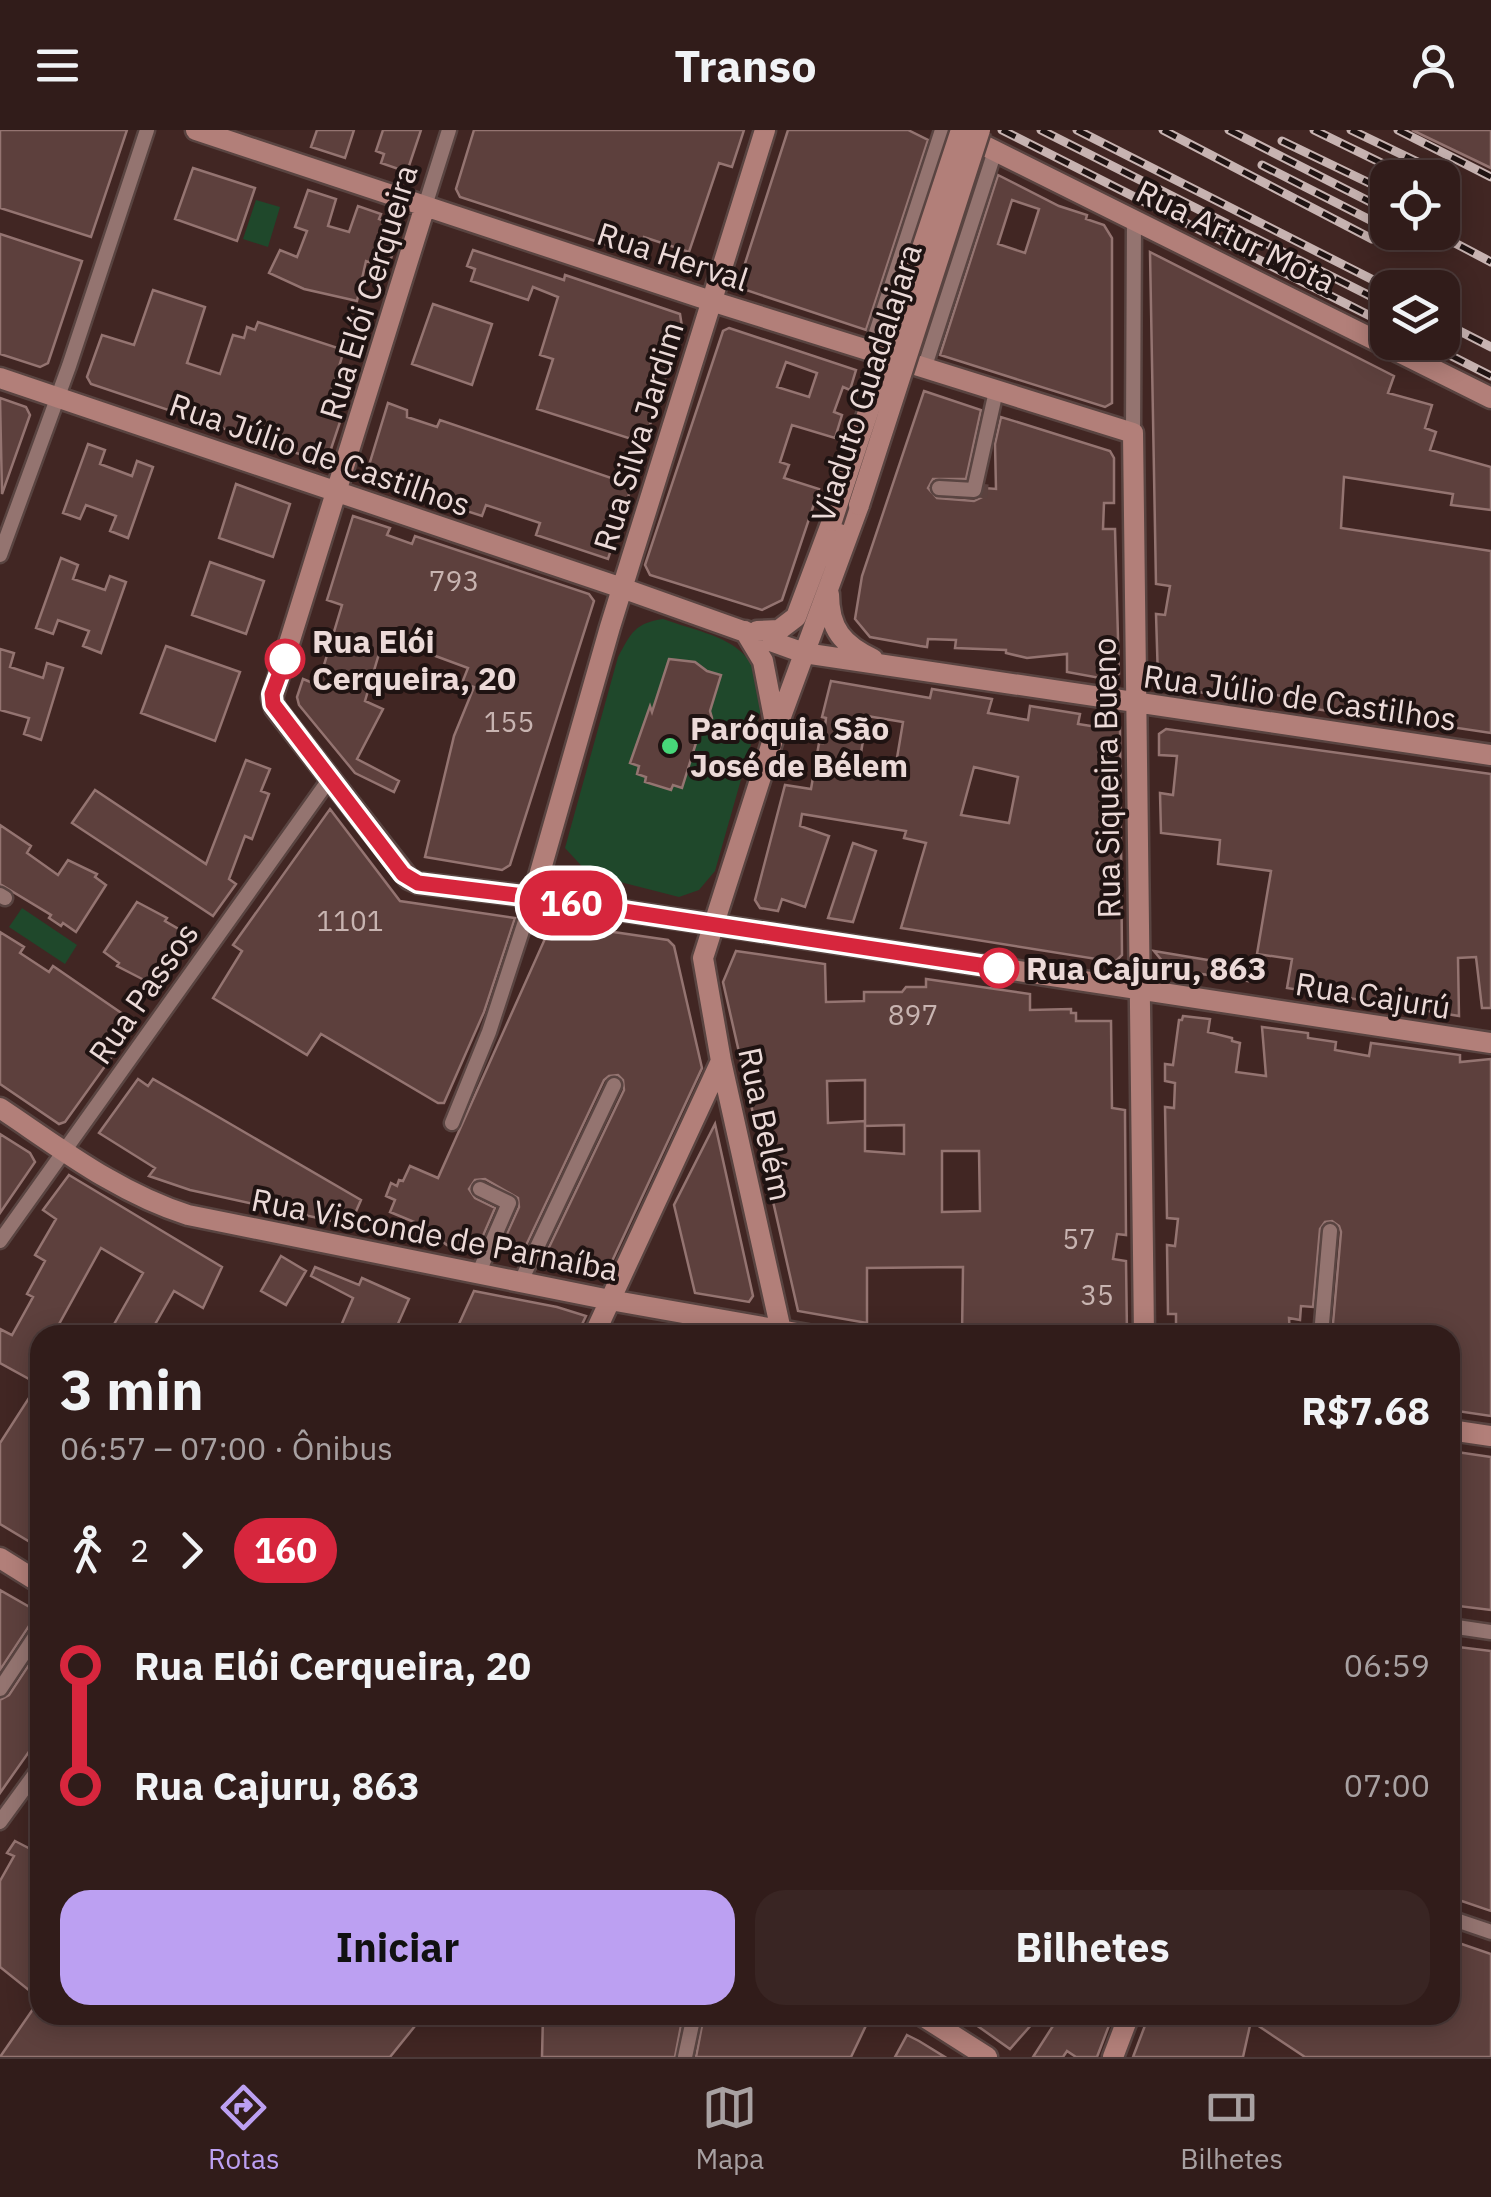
<!DOCTYPE html>
<html lang="pt">
<head>
<meta charset="utf-8">
<style>
	:root { --surface:#311c1a; --page:#392523; --text:#f1f3f6; --muted:#a8a1a2; --line:#4c3a39; --accent:#bca0f2 }
	body { margin:0; font-family:"IBM Plex Sans",sans-serif; background:var(--page); color:var(--text); height:100vh; display:flex; flex-direction:column; font-size:38px; white-space:nowrap }
	* { box-sizing:border-box; margin:0 }
	p { font-size:32px; color:var(--muted) }
	.icon { flex:none; width:55px; height:55px; fill:none; stroke:currentColor; stroke-width:2; stroke-linecap:round; stroke-linejoin:round }
	.map { position:relative; flex:1; overflow:hidden }
	.details { position:absolute; left:30px; top:1195px; width:1430px; height:700px; display:flex; flex-direction:column; background:var(--surface); border-radius:30px; box-shadow:0 5px 25px #0003,0 0 0 2px var(--line) }
	.details>* { flex:none }
	.badge { padding:0 20px; border-radius:32px; font-size:35px; line-height:65px }
	.tools { position:absolute; left:1370px; top:30px; display:grid; gap:20px }
	.tools a { display:grid; place-items:center; width:90px; height:90px; border-radius:20px; background:var(--surface); box-shadow:0 5px 25px #0003,0 0 0 2px var(--line); font-size:50px }
	.map>.badge { position:absolute; translate:-50% -50%; box-shadow:0 0 0 5px #fff }
	.legs { display:flex; align-items:center; gap:15px; height:110px; padding:0 30px; font-size:32px }
	.legs p { margin-inline-start:auto }
	.headline { display:flex; align-items:center; justify-content:space-between; height:170px; padding:0 30px }
	h1 { font-size:55px; font-weight:700; line-height:75px }
	.cta { display:flex; gap:20px; margin-top:auto; padding:20px 30px }
	.cta a { flex:1; height:115px; border-radius:30px; background:var(--accent); color:#111; font-size:40px; font-weight:700; line-height:115px; text-align:center }
	.cta a+a { background:var(--page); color:var(--text) }
	ul { padding:0 30px; list-style:none }
	li { display:flex; align-items:center; gap:35px; height:120px; font-size:38px }
	li i { display:grid; place-items:center; width:15px; height:100%; margin:0 12px; background:currentColor }
	li i::after { content:''; width:25px; height:25px; margin:-12px; border:8px solid; border-radius:50%; background:var(--surface) }
	li p { margin-inline-start:auto }
	li:first-child i { background:linear-gradient(#0000 50%,currentColor 0) }
	li:last-child i { background:linear-gradient(currentColor 50%,#0000 0) }
	header { display:flex; justify-content:space-between; align-items:center; height:130px; padding:0 30px; background:var(--surface); font-size:45px; font-weight:700 }
	.tab-bar { display:flex; justify-content:space-around; align-items:center; height:140px; border-top:2px solid var(--line); background:var(--surface); font-size:28px; color:var(--muted) }
	.tab-bar a { display:grid; justify-items:center; gap:5px }
	.tab-bar .on { color:var(--accent) }
	.map>svg:first-child { display:block }
</style>
</head>
<body>
<header><svg class="icon" aria-label="menu" viewBox="0 0 24 24"><path d="M4 6h16M4 12h16M4 18h16"/></svg>Transo<svg class="icon" aria-label="person" viewBox="0 0 24 24"><circle cx="12" cy="8" r="4"/><path d="M4 21q1-7 8-7t8 7"/></svg></header>
<div class="map">
<svg width="1491" height="1927" viewBox="0 0 1491 1927">
	<rect width="100%" height="100%" fill="#412623"/>
	<path fill="#1f482b" d="M256 70 280 77 268 117 243 109Z
		M663 489C713 507 750 507 765 565L715 741 699 760 679 767 589 744 565 718 618 527C631 503 635 493 663 489Z
		M22 778 77 815 65 834 9 797Z"/>
	<path fill="#5d403d" stroke="#947471" stroke-width="2.5" fill-rule="evenodd" d="M0 0H127L91 107 0 78Z
		M317 0H354L345 28 311 17Z
		M383 0H421L407 42 381 33 384 24 376 21Z
		M474 0H744L732 37 719 33 689 122 644 107 638 125 460 67 456 59Z
		M788 0H908L928 10 866 200 743 159 739 152Z
		M1412 0H1491V38Z
		M193 38 255 58 237 111 175 89Z
		M998 45 1059 76 1087 85 1086 89 1104 95 1112 108V273L1105 277 940 225ZM1012 70 1039 79 1025 123 998 114Z
		M308 60 336 69 328 96 349 102 358 76 381 84 379 89 401 97 388 138 366 131 357 171 304 159 269 143 280 120 297 127 307 101 295 97Z
		M0 104 82 131 48 233 40 237 0 224Z
		M473 120 564 150 565 145 680 184 682 197 644 313 537 279 553 229 540 225 558 167 533 157 528 170 471 151 475 139 467 136Z
		M1150 122 1394 246 1388 263 1432 275 1425 298 1436 302 1430 320 1491 337V380L1451 375 1453 364 1344 347 1341 398 1491 421V603L1444 596 1445 588 1399 582 1398 590 1342 583 1302 577 1303 571 1250 559 1249 562 1228 556 1227 566 1163 557 1158 549 1156 484 1165 485 1170 456 1156 454Z
		M153 160 205 177 187 233 220 244 233 205 244 208 247 197 255 200 258 192 344 220 326 280 342 286 328 328 320 331 91 254 87 247 102 205 134 215Z
		M433 174 492 194 472 255 412 234Z
		M729 198 856 240 850 260 843 257 834 282 842 285 835 308 792 295 780 332 789 335 784 348 819 359 782 470 762 480 650 445 645 435 723 201ZM786 232 817 243 809 267 777 257Z
		M924 261 981 280 966 349H933L928 358 937 368 974 371 982 367 985 358 996 359 995 314 1001 287 1110 321 1114 328V373H1104L1103 399H1115L1119 544 1111 550 1067 542V524L1027 528 1006 523V520L955 518 956 510 928 509 927 517 920 516 870 507 855 489 862 446Z
		M0 268 26 277 30 285 2 364Z
		M388 273 407 280V287L437 297 440 290 632 355 608 429 536 405 540 393 486 375 482 386 371 350 367 342Z
		M88 314 105 320 100 334 132 346 137 331 153 337 128 408 110 401 116 386 86 375 80 389 63 383Z
		M236 354 290 374 273 427 219 408Z
		M353 386 390 398 387 405 412 414 415 406 589 464 594 471 510 735 502 740 425 727 454 606 474 557 462 553 468 538 384 507 365 571 383 579 357 629 399 651 394 662 355 643 299 575 297 567 303 549 318 555 342 475 327 470Z
		M61 428 78 435 73 449 105 460 110 446 126 452 101 523 83 516 89 501 58 490 53 504 36 498Z
		M210 432 264 451 246 504 192 485Z
		M166 516 240 542 215 611 141 583Z
		M0 519 14 523 10 537 43 548 47 533 63 538 41 610 24 604 29 588 0 580Z
		M669 529 695 532 707 541 721 545 710 581 712 588 701 597 682 658 673 655 671 660 645 652 646 647 637 644 639 636 630 633 650 576 652 582Z
		M831 551 930 568 932 559 992 569 988 583 1028 590 1030 576 1080 584 1078 594 1104 598 1106 588 1114 589 1120 597 1122 825 1115 832 901 798 926 713 904 708 906 701 802 684 800 696 829 706 805 777 782 769 778 781 760 778 755 770 785 655 811 659 819 613H823L826 588 822 587ZM867 586 903 592 896 634 860 629ZM974 637 1018 647 1009 693 961 685Z
		M1166 599 1491 644V878H1482L1476 827 1458 828 1459 886 1287 858 1292 829 1257 824 1271 741 1218 734 1220 710 1161 703 1160 663 1173 665 1177 626 1159 625V604Z
		M246 630 270 639 261 661 269 664 252 709 245 706 229 749 236 754 213 786 72 693 95 660 206 734Z
		M330 679 400 771 515 788 484 882 444 973H438L321 904 307 925 213 868 242 821 233 815Z
		M0 695 31 716 27 723 58 745 68 730 97 744 95 747 106 755 76 802 63 793 61 796 49 788 51 785 0 754Z
		M853 713 876 721 853 792 828 788Z
		M137 772 167 788 165 791 182 801 148 852 117 836 119 833 104 822Z
		M552 793 668 810 674 816 702 938 607 1142 603 1140 599 1147 544 1136 542 1132 624 960 623 950 618 945 609 946 604 950 521 1126 501 1117 519 1077 518 1068 485 1049 475 1050 469 1059 475 1068 495 1078 476 1122 447 1115 440 1110 443 1104 390 1082 395 1070 386 1066 391 1053 397 1056 399 1050 403 1051 410 1036 438 1048Z
		M0 802 24 817 20 823 49 842 53 836 136 893 65 992 59 994 0 954Z
		M736 821 825 834 826 872 864 871V862H902L906 857H926V849L1030 864V880L1071 879V883H1076V891H1111L1112 978 1125 980V986L1126 1105 1117 1104 1113 1129 1126 1131 1127 1205H962L963 1137 867 1138V1193L798 1181 723 852ZM865 950V996L904 995V1024L865 1021V991L828 993 827 951ZM942 1021H979L980 1081 942 1082Z
		M1154 821 1250 837 1248 851 1169 839Z
		M1183 886 1210 889 1208 902 1232 908V911L1240 913 1236 942 1266 946 1262 897 1308 903V908L1336 912 1335 920 1369 926 1371 913 1460 925V932L1491 929V1286L1450 1280V1205H1332L1341 1102 1339 1096 1332 1091 1325 1092 1320 1099 1313 1177 1301 1176 1300 1190 1289 1188 1290 1205H1176V1184H1168L1167 1115 1175 1116 1178 1089 1167 1088 1165 977 1174 978 1175 953 1165 951V934L1173 935 1179 890H1182Z
		M138 949 148 956 153 949 361 1070 350 1095 190 1060 149 1046 155 1038 99 1003Z
		M715 994 753 1166 749 1172 695 1163 674 1075Z
		M0 1004 30 1023 35 1032 0 1083Z
		M69 1045 222 1137 203 1178 174 1161 149 1205H108L143 1143 101 1118 53 1205H40V1418L0 1394V1313L38 1254 0 1233V1199L12 1205 33 1167 27 1164 45 1131 35 1125 56 1089 43 1080Z
		M281 1126 306 1141 286 1175 261 1161Z
		M315 1137 359 1155 362 1148 409 1169 393 1205H337L353 1168 311 1146Z
		M474 1161 557 1177 586 1186 577 1205H559L547 1199 544 1205H454Z
		M1450 1321 1491 1327V1480L1450 1475Z
		M0 1460 40 1483V1488L31 1493 0 1540Z
		M1450 1516 1491 1521V1781L1450 1767Z
		M40 1518V1606L0 1663V1570L9 1565Z
		M15 1711 40 1724V1885H401L415 1896 390 1927H0L40 1869 0 1837V1751L14 1726 7 1723Z
		M1450 1810 1491 1824V1927H1305L1251 1891 1243 1927H1133L1149 1885H1450Z
		M543 1885H683L675 1927H542Z
		M704 1885H871L851 1927H696Z
		M962 1885H1040L1010 1919Z
		M1060 1885H1113L1097 1927H1076L1067 1921 1063 1927H1033Z
		M907 1905 919 1911 945 1927H895Z"/>
	<g fill="none" stroke-linecap="round" stroke-linejoin="round">
		<path stroke="#5b413e" stroke-width="14" stroke-dasharray="14 7" stroke-linecap="butt" d="M974 360 992 362"/>
		<g stroke="#594441" stroke-width="19">
			<path id="street" d="M425 76 449 0
				M870 221 942 0
				M924 239 995 21
				M1133 303 1134 90
				M939 358 974 360 996 261
				M0 425 69 236 147 0
				M0 765 5 768
				M452 993 489 902 533 767
				M0 1111 331 647
				M479 1142 509 1073 480 1059
				M521 1151 614 955
				M1321 1205 1330 1101
				M1450 1496 1491 1502
				M0 1559 40 1499
				M0 1692 40 1637
				M1450 1788 1491 1802
				M685 1927 694 1885"/>
		</g>
		<g stroke="#594441" stroke-width="25">
			<path id="secondary" d="M196 0 711 171 1133 303 1144 1205
				M965 6 1491 268
				M425 76 272 568 275 578 409 749 418 753 533 767 1491 913
				M0 248 622 458 804 523 1491 625
				M829 464C829 499 843 515 873 529
				M745 501 763 531 775 593
				M757 501 779 500 796 487 832 391
				M533 767 610 497 765 0
				M0 978C60 1018 118 1063 188 1085L610 1170 808 1205
				M594 1205 721 931
				M782 1205 721 931 703 828 776 600 859 375
				M1450 1300 1491 1306
				M0 1428 40 1453
				M921 1885 987 1927
				M1113 1927 1129 1885"/>
		</g>
		<use href="#street" stroke="#947470" stroke-width="14"/>
		<use href="#secondary" stroke="#b27f79" stroke-width="20"/>
		<g stroke="#c7b3b1" stroke-width="9">
			<path id="rail" d="M1002 0 1388 195
				M1041 0 1388 175
				M1077 0 1389 158
				M1163 0 1372 109
				M1229 0 1388 81
				M1314 0 1412 48
				M1351 0 1453 49
				M1398 0 1491 47
				M1282 11 1388 62
				M1262 35 1378 94
				M1442 62 1446 64
				M1434 102 1491 132
				M1442 192 1491 217
				M1424 212 1491 246"/>
		</g>
		<use href="#rail" stroke="#1f1312" stroke-width="5" stroke-dasharray="15" stroke-linecap="butt"/>
		<g stroke="#594441" stroke-width="25" stroke-linecap="butt">
			<path id="secondary-bridge" d="M859 375 980 0
				M832 391 961 0"/>
		</g>
		<use href="#secondary-bridge" stroke="#b27f79" stroke-width="20"/>
	</g>
	<g fill="none" stroke-linecap="round" stroke-linejoin="round">
		<g stroke="#fff" stroke-width="22">
			<path id="line-1" d="M285 529 272 564 273 574 403 744 418 753 532 767 999 838"/>
		</g>
		<use href="#line-1" stroke="#d7263d" stroke-width="15"/>
	</g>
	<g fill="#fff" stroke="#d7263d" stroke-width="5">
		<circle cx="285" cy="529" r="18"/>
		<circle cx="999" cy="838" r="18"/>
	</g>
	<circle fill="#47d779" stroke="#1f1312" stroke-width="4" cx="670" cy="616" r="10"/>
	<g text-anchor="middle" dominant-baseline="central" stroke-width="8" stroke-linejoin="round" paint-order="stroke">
		<g font-size="28" fill="#c8b4b1">
			<text x="454" y="450">793</text>
			<text x="509" y="591">155</text>
			<text x="350" y="790">1101</text>
			<text x="913" y="884">897</text>
			<text x="1079" y="1108">57</text>
			<text x="1097" y="1164">35</text>
		</g>
		<g font-size="32" fill="#ecdad8" stroke="#1f1312">
			<text transform="translate(1236 106) rotate(26)">Rua Artur Mota</text>
			<text transform="translate(673 126) rotate(18)">Rua Herval</text>
			<text transform="translate(368 162) rotate(-73)">Rua Elói Cerqueira</text>
			<text transform="translate(866 253) rotate(-72)">Viaduto Guadalajara</text>
			<text transform="translate(638 306) rotate(-73)">Rua Silva Jardim</text>
			<text transform="translate(320 324) rotate(19)">Rua Júlio de Castilhos</text>
			<text transform="translate(1300 567) rotate(8)">Rua Júlio de Castilhos</text>
			<text transform="translate(1106 648) rotate(-91)">Rua Siqueira Bueno</text>
			<text transform="translate(143 863) rotate(-55)">Rua Passos</text>
			<text transform="translate(1373 865) rotate(9)">Rua Cajurú</text>
			<text transform="translate(766 994) rotate(78)">Rua Belém</text>
			<text transform="translate(435 1104) rotate(11)">Rua Visconde de Parnaíba</text>
		</g>
		<g font-size="32" font-weight="bold" fill="#ecdad8" stroke="#1f1312" text-anchor="start">
			<text x="312" y="511">Rua Elói<tspan x="312" dy="37">Cerqueira, 20</tspan></text>
			<text x="1026" y="838">Rua Cajuru, 863</text>
		</g>
		<g font-size="32" font-weight="bold" fill="#ecdad8" stroke="#1f1312" text-anchor="start">
			<text x="690" y="598">Paróquia São<tspan x="690" dy="37">José de Bélem</tspan></text>
		</g>
	</g>
</svg>
<div class="tools">
<a><svg class="icon" aria-label="locate" viewBox="0 0 24 24"><circle cx="12" cy="12" r="6"/><path d="M12 2v4M12 18v4M2 12h4M18 12h4"/></svg></a>
<a><svg class="icon" aria-label="layers" viewBox="0 0 24 24"><path d="M12 4l9 5-9 5-9-5zM3 14l9 5 9-5"/></svg></a>
</div>
<b class="badge" style="left:571px;top:773px;background:#d7263d;color:#fff">160</b>
<section class="details">
<div class="headline"><div><h1>3 min</h1><p>06:57 – 07:00 · Ônibus</p></div><b>R$7.68</b></div>
<div class="legs"><svg class="icon" aria-label="walk" viewBox="0 0 24 24"><circle cx="13" cy="4" r="2"/><path d="M13 8l-2 6 4 7M11 14l-3 7M7 12l3-4h3l4 4"/></svg>2<svg class="icon" aria-label="forward" viewBox="0 0 24 24"><path d="M9 5l7 7-7 7"/></svg><b class="badge" style="background:#d7263d;color:#fff">160</b></div>
<ul>
<li><i style="color:#d7263d"></i><b>Rua Elói Cerqueira, 20</b><p>06:59</p></li>
<li><i style="color:#d7263d"></i><b>Rua Cajuru, 863</b><p>07:00</p></li>
</ul>
<div class="cta"><a>Iniciar</a><a>Bilhetes</a></div>
</section>
</div>
<nav class="tab-bar">
<a class="on"><svg class="icon" aria-label="directions" viewBox="0 0 24 24"><path d="M12 3l9 9-9 9-9-9zM9 14v-3h6M13 9l2 2-2 2"/></svg>Rotas</a>
<a><svg class="icon" aria-label="map" viewBox="0 0 24 24"><path d="M3 6l6-2 6 2 6-2v14l-6 2-6-2-6 2zM9 4v14M15 6v14"/></svg>Mapa</a>
<a><svg class="icon" aria-label="tickets" viewBox="0 0 24 24"><path d="M3 7h18v10H3zM15 7v10"/></svg>Bilhetes</a>
</nav>
</body>
</html>
